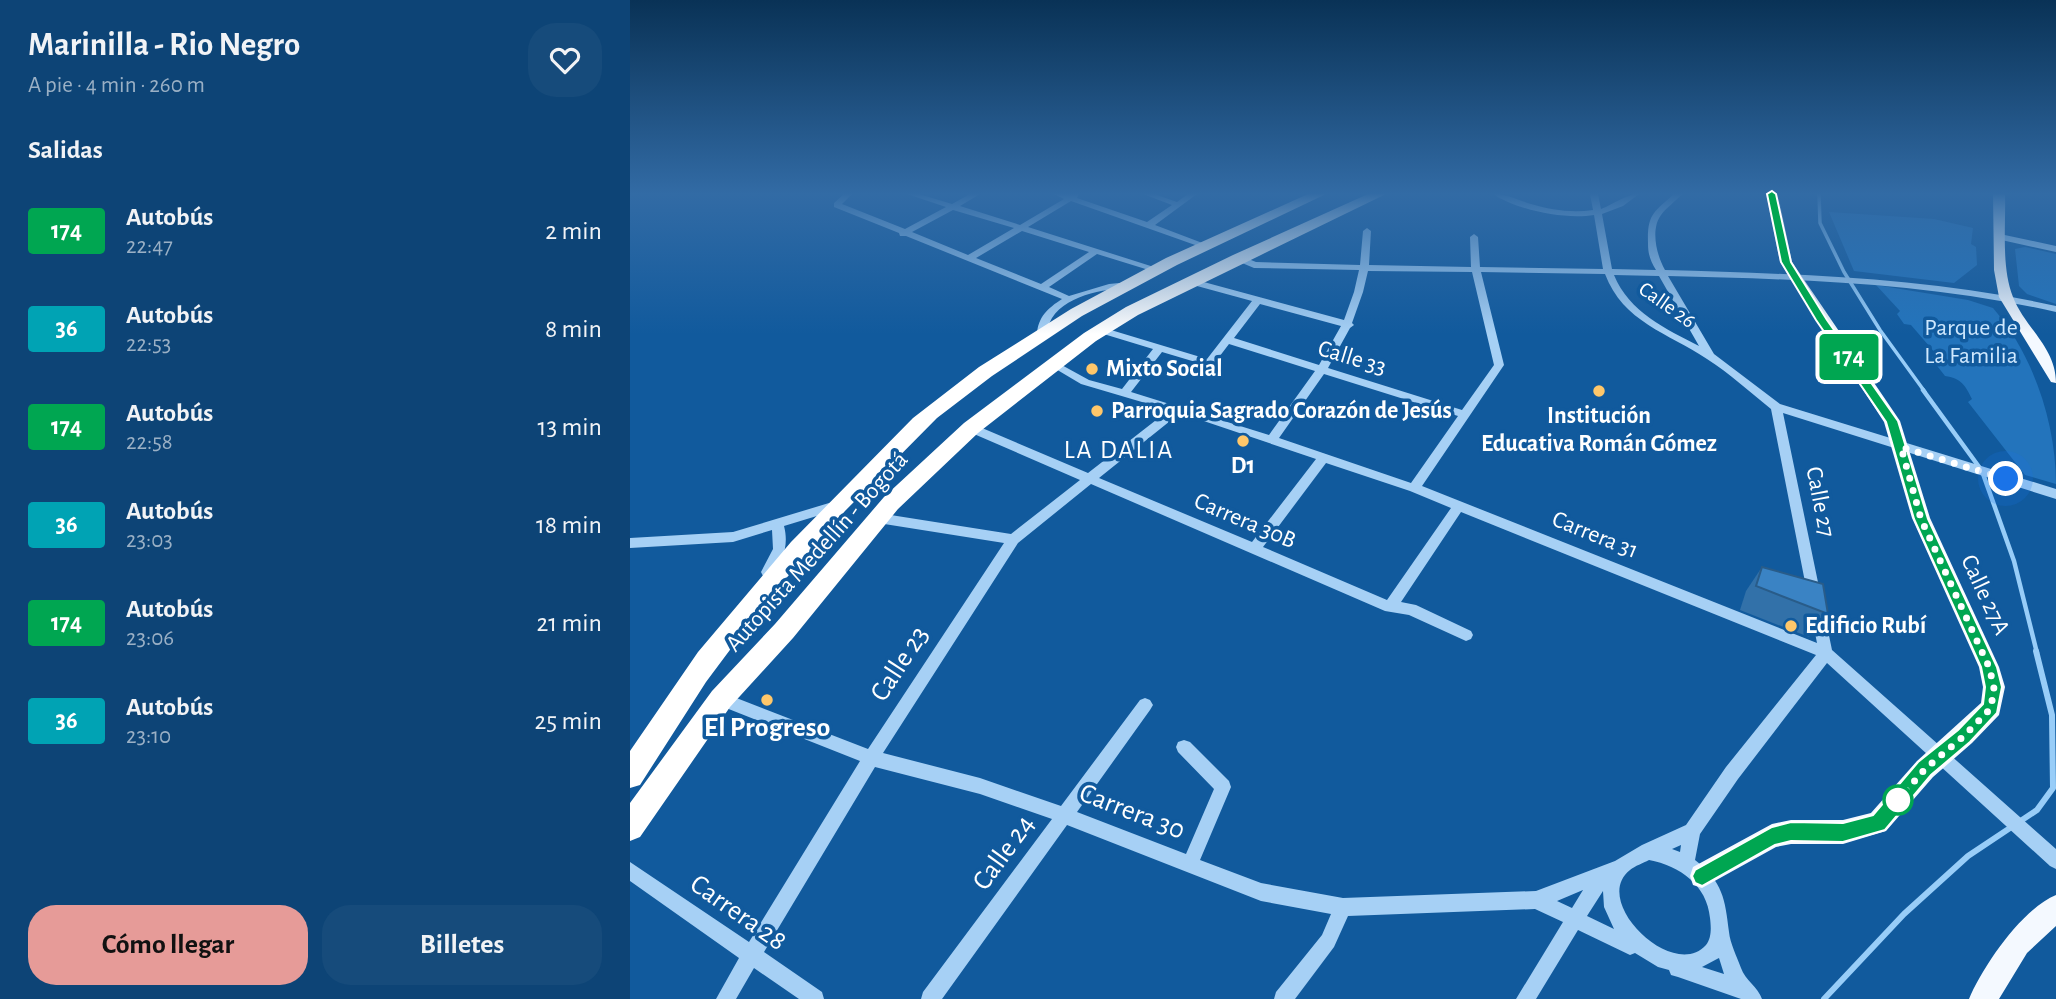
<!DOCTYPE html>
<html lang="es">
<head>
<meta charset="utf-8">
<style>
	:root { --surface:#0d4476; --page:#164b7b; --text:#f1f3f6; --muted:#9ab0c5; --accent:#e69b98 }
	body { margin:0; font-family:"Alegreya Sans",sans-serif; background:var(--page); color:var(--text); height:100vh; display:flex; flex-direction:column; font-size:26px; white-space:nowrap }
	* { box-sizing:border-box; margin:0 }
	p { font-size:23px; color:var(--muted) }
	.icon { flex:none; width:38px; height:38px; fill:none; stroke:currentColor; stroke-width:2; stroke-linecap:round; stroke-linejoin:round }
	.map { position:relative; flex:1; overflow:hidden }
	.sheet { display:flex; flex-direction:column; background:var(--surface); width:630px }
	.sheet>* { flex:none }
	.badge { padding:0 14px; border-radius:5px; font-size:24px; line-height:46px }
	.you { position:absolute; width:35px; height:35px; margin:-18px; border:5px solid #fff; border-radius:50%; background:#1a73e8; box-shadow:0 0 0 10px #1a73e833 }
	.map>.badge { position:absolute; translate:-50% -50%; box-shadow:0 0 0 4px #fff }
	h2 { padding:0 28px; font-size:26px; line-height:63px }
	.round { display:grid; place-items:center; flex:none; width:74px; height:74px; border-radius:28px; background:var(--page) }
	.headline { display:flex; align-items:center; justify-content:space-between; height:119px; padding:0 28px }
	h1 { font-size:33px; font-weight:700; line-height:52px }
	.button { display:flex; gap:14px; margin-top:auto; padding:14px 28px }
	.button a { flex:1; height:80px; border-radius:28px; background:var(--accent); color:#111; font-size:28px; font-weight:700; line-height:80px; text-align:center }
	.button a+a { background:var(--page); color:var(--text) }
	ul { padding:0; list-style:none }
	li { display:flex; align-items:center; gap:21px; height:98px; padding:0 28px }
	li div { flex:1 }
	li b { display:block; font-size:26px }
	li em { font-style:normal }
	li .badge { min-width:77px; font-weight:700; text-align:center }
	main { display:flex; flex:1; min-height:0 }
	.map>svg:first-child { display:block }
</style>
</head>
<body>
<main>
<section class="sheet">
<div class="headline"><div><h1>Marinilla - Rio Negro</h1><p>A pie · 4 min · 260 m</p></div><a class="round"><svg class="icon" aria-label="heart" viewBox="0 0 24 24"><path d="M12 20l-8-8c-3-5 5-10 8-4 3-6 11-1 8 4z"/></svg></a></div>
<h2>Salidas</h2>
<ul>
<li><span class="badge" style="background:#00a651;color:#fff">174</span><div><b>Autobús</b><p>22:47</p></div><em>2 min</em></li>
<li><span class="badge" style="background:#00a3b4;color:#fff">36</span><div><b>Autobús</b><p>22:53</p></div><em>8 min</em></li>
<li><span class="badge" style="background:#00a651;color:#fff">174</span><div><b>Autobús</b><p>22:58</p></div><em>13 min</em></li>
<li><span class="badge" style="background:#00a3b4;color:#fff">36</span><div><b>Autobús</b><p>23:03</p></div><em>18 min</em></li>
<li><span class="badge" style="background:#00a651;color:#fff">174</span><div><b>Autobús</b><p>23:06</p></div><em>21 min</em></li>
<li><span class="badge" style="background:#00a3b4;color:#fff">36</span><div><b>Autobús</b><p>23:10</p></div><em>25 min</em></li>
</ul>
<div class="button"><a>Cómo llegar</a><a>Billetes</a></div>
</section>
<div class="map">
<svg width="1426" height="999" viewBox="0 0 1426 999">
	<rect width="100%" height="100%" fill="#115a9d"/>
	<path fill="#2374bc" d="M1199 212 1304 219 1343 228 1341 244 1346 247 1347 265 1324 283 1224 271Z
		M1395 247 1426 254V304L1397 294 1389 286 1385 249Z
		M1246 285 1338 300 1363 308C1403 354 1426 423 1426 484L1395 475 1338 402 1342 399C1335 385 1331 378 1315 376L1301 358 1306 354 1281 325 1274 324 1267 314 1270 311Z"/>
	<g fill="none" stroke-linecap="round" stroke-linejoin="round">
		<path stroke="#98cdf8" stroke-width="3.5" d="M1189 194 1190 223 1214 272 1250 330 1295 392"/>
		<path stroke="#98cdf8" stroke-width="4.5" d="M1293 390 1352 471 1384 561 1407 653"/>
		<path stroke="#98cdf8" stroke-width="6" d="M1194 999 1274 914 1338 856 1407 810 1423 788 1422 715 1406 651"/>
		<path fill="#a6d0f5" fill-rule="evenodd" d="M214 194H222L212 204 275 229 316 207 277 194H289L322 204 340 194H350L330 206 390 225 434 199 424 194H449L447 198 517 222 542 205 513 194H524L547 202 558 194H567L525 225 575 244 568 246 441 201 398 227 527 268 522 271 467 254 419 287 439 296 479 284 489 283 494 286 489 289C462 290 419 302 417 334L412 337 407 334C408 317 418 308 432 299L276 236H270L269 233 204 207V203ZM323 210 384 228 338 255 282 232ZM392 231 459 252 411 284 346 258Z
			M863 194C877 194 888 200 901 204 921 210 942 213 963 210L960 194H968L971 209C984 204 996 194 1009 194L993 206 972 214 982 269 1026 270C1020 260 1018 254 1018 243 1017 214 1024 212 1044 194H1052C1046 201 1037 207 1031 215 1020 230 1027 256 1035 270 1167 274 1297 277 1426 306V312C1298 283 1169 279 1038 276L1084 354 1150 404 1426 489V499L1153 413 1202 650 1426 849V869L1420 866 1197 663 1108 779 1070 834 1065 860C1093 882 1095 899 1099 932 1100 943 1107 957 1111 968 1115 980 1128 987 1132 999H1111L1048 977 1041 975 1039 970 1028 967 1005 953 1000 955 948 930 906 999H886L933 922 905 909 718 916 704 947 665 999H644L646 992 692 935 701 914 631 901 437 825 312 999H291L293 992 422 819 350 794 245 767 134 952 192 992 194 999H169L124 968 106 999H86L109 958 0 881V862L119 942 230 761 86 704 84 699 86 694 91 692 238 749 374 543 248 523 244 521 242 518 244 515 248 513 381 534 450 480 337 431 335 428 337 425H345L458 473 539 410 451 384 419 365 420 363H428L459 380 492 389 523 349 467 332V328L471 327 577 359 622 301 556 283V279L559 278 714 320 724 292 729 270 624 268 605 260V256H611L626 262 730 265 733 231 737 228 741 231 739 265 841 267 840 237 844 234 848 237 850 267 973 269 964 215C935 220 887 210 863 194ZM738 271 842 272 864 365 832 410 698 368 720 328 724 325 722 323 733 292ZM851 272 975 274C993 322 1038 333 1077 359 1099 373 1120 392 1141 409L1187 643 792 486 874 365ZM984 275 1029 276 1069 346C1036 329 999 312 984 275ZM630 304 711 326 689 365 604 338ZM599 344 685 371 639 435 501 392 532 352 579 366 583 365ZM694 374 828 416 781 483 649 438ZM550 413 686 459 622 542 469 478ZM696 463 780 491 821 508 757 600 633 547ZM461 484 755 611 779 615 836 641 841 639 843 635 841 631 786 605 771 602 831 512 1186 655 1096 767 1056 825 1012 845 985 861 906 891 713 898 631 883 570 860 601 787 599 781 560 742 554 740 548 742 546 747 548 752 584 789 556 854 447 812 520 710 523 705 520 700 515 698 510 700 431 806 350 778 253 753 388 543ZM1051 845 1050 852 1042 849ZM1019 860C1050 866 1077 885 1080 918 1081 926 1082 938 1076 945 1043 982 960 901 1000 870 1005 866 1013 863 1019 860ZM953 890 942 908 927 901ZM973 891 974 907 984 929 957 916ZM1089 958 1094 974 1072 967 1087 959Z
			M1370 234 1426 246V252L1367 239V235Z
			M209 500 213 502 215 505 213 508 154 526C159 545 153 560 143 576L138 577 133 576 131 572 143 549 142 530 103 542 0 548V538L103 532Z"/>
		<path fill="#f4f9ff" fill-rule="evenodd" d="M1136 194H1148L1162 262 1270 421 1300 518 1369 667 1375 687 1369 715 1342 743 1303 777 1256 831 1213 844H1161L1146 847 1072 888 1063 885 1060 876 1063 867 1142 824 1161 820H1213L1241 813 1287 761 1351 703 1353 687 1349 667 1282 518 1254 422 1150 262Z
			M1363 194H1375C1376 226 1371 267 1383 297 1395 328 1426 347 1426 383L1421 382 1369 297 1364 270Z
			M1426 895V926L1397 953 1369 999H1339C1353 966 1392 909 1426 895Z"/>
		<path fill="#fff" fill-rule="evenodd" d="M678 194H696L547 265 452 316 362 376 307 418 215 511 138 599 76 682 10 785 0 788V751L68 652 161 542 283 418 349 367 441 309 536 258Z
			M738 194H756L508 315 466 341 348 433 268 509 163 638 100 707 10 837 0 841V803L82 691 145 624 254 497 334 423 454 333 496 307 603 255Z"/>
	</g>
	<path fill="#3271a9" d="M1132 567 1198 614 1179 637 1110 610 1116 591Z"/>
	<path fill="#3a83c4" stroke="#295c89" stroke-width="2" d="M1132 567 1193 584 1198 614 1126 586Z"/>
	<linearGradient id="sky" x2="0" y2="1"><stop stop-color="#093256"/><stop offset="0.58" stop-color="#326ba5"/><stop offset="1" stop-color="#326ba5" stop-opacity="0"/></linearGradient>
	<rect width="1426" height="334" fill="url(#sky)"/>
	<path fill="#00a651" stroke="#fff" stroke-width="2" d="M1142 191 1146 194 1161 262 1197 320 1268 421 1298 519 1367 667 1372 687 1367 713 1340 742 1301 775 1255 830 1213 842 1161 841 1145 845 1072 886 1065 883 1062 876 1065 870 1142 827 1161 822 1213 823 1243 815 1288 762 1328 730 1353 704 1355 687 1351 667 1284 519 1256 422 1186 320 1151 262 1137 194Z"/>
	<g fill="none" stroke-linecap="round" stroke-linejoin="round">
		<path stroke="#fff" stroke-width="7" stroke-dasharray="0 12.6" d="M1268 800 1295 769 1334 736 1361 708 1364 687 1359 667 1291 519 1271 447 1376 479"/>
	</g>
	<g fill="#ffc76a" stroke="#115a9d" stroke-width="2.5">
		<circle cx="462" cy="369" r="7"/>
		<circle cx="969" cy="391" r="7"/>
		<circle cx="467" cy="411" r="7"/>
		<circle cx="613" cy="441" r="7"/>
		<circle cx="1161" cy="626" r="7"/>
		<circle cx="137" cy="700" r="7"/>
	</g>
	<circle fill="#fff" stroke="#00a651" stroke-width="3.5" cx="1268" cy="800" r="14"/>
	<g text-anchor="middle" dominant-baseline="central" stroke-width="7" stroke-linejoin="round" paint-order="stroke">
		<g font-size="21" fill="#fff" stroke="#115a9d">
			<text transform="translate(1037 305) rotate(35)">Calle 26</text>
		</g>
		<g font-size="24" fill="#cfe8fe" stroke="#115a9d">
			<text x="1341" y="328">Parque de<tspan x="1341" dy="28">La Familia</tspan></text>
		</g>
		<g font-size="24" fill="#fff" stroke="#115a9d">
			<text transform="translate(722 358) rotate(17)">Calle 33</text>
			<text transform="translate(1190 502) rotate(79)">Calle 27</text>
			<text transform="translate(615 521) rotate(23)">Carrera 30B</text>
			<text transform="translate(965 535) rotate(22)">Carrera 31</text>
			<text transform="translate(187 552) rotate(-48)">Autopista Medellín - Bogotá</text>
			<text transform="translate(1355 595) rotate(65)">Calle 27A</text>
		</g>
		<g font-size="24" font-weight="bold" fill="#fff" stroke="#115a9d" text-anchor="start">
			<text x="476" y="369">Mixto Social</text>
			<text x="481" y="411">Parroquia Sagrado Corazón de Jesús</text>
			<text x="969" y="416" text-anchor="middle">Institución<tspan x="969" dy="28">Educativa Román Gómez</tspan></text>
			<text x="613" y="466" text-anchor="middle">D1</text>
			<text x="1175" y="626">Edificio Rubí</text>
		</g>
		<g font-size="26" letter-spacing="2" fill="#fff" stroke="#115a9d">
			<text x="489" y="450">LA DALIA</text>
		</g>
		<g font-size="28" fill="#fff" stroke="#115a9d">
			<text transform="translate(270 664) rotate(-57)">Calle 23</text>
			<text transform="translate(502 812) rotate(21)">Carrera 30</text>
			<text transform="translate(374 853) rotate(-54)">Calle 24</text>
			<text transform="translate(108 913) rotate(35)">Carrera 28</text>
		</g>
		<g font-size="28" font-weight="bold" fill="#fff" stroke="#115a9d">
			<text x="137" y="728">El Progreso</text>
		</g>
	</g>
</svg>
<div class="you" style="left:1376px;top:479px"></div>
<b class="badge" style="left:1219px;top:357px;background:#00a651;color:#fff">174</b>
</div>
</main>
</body>
</html>
